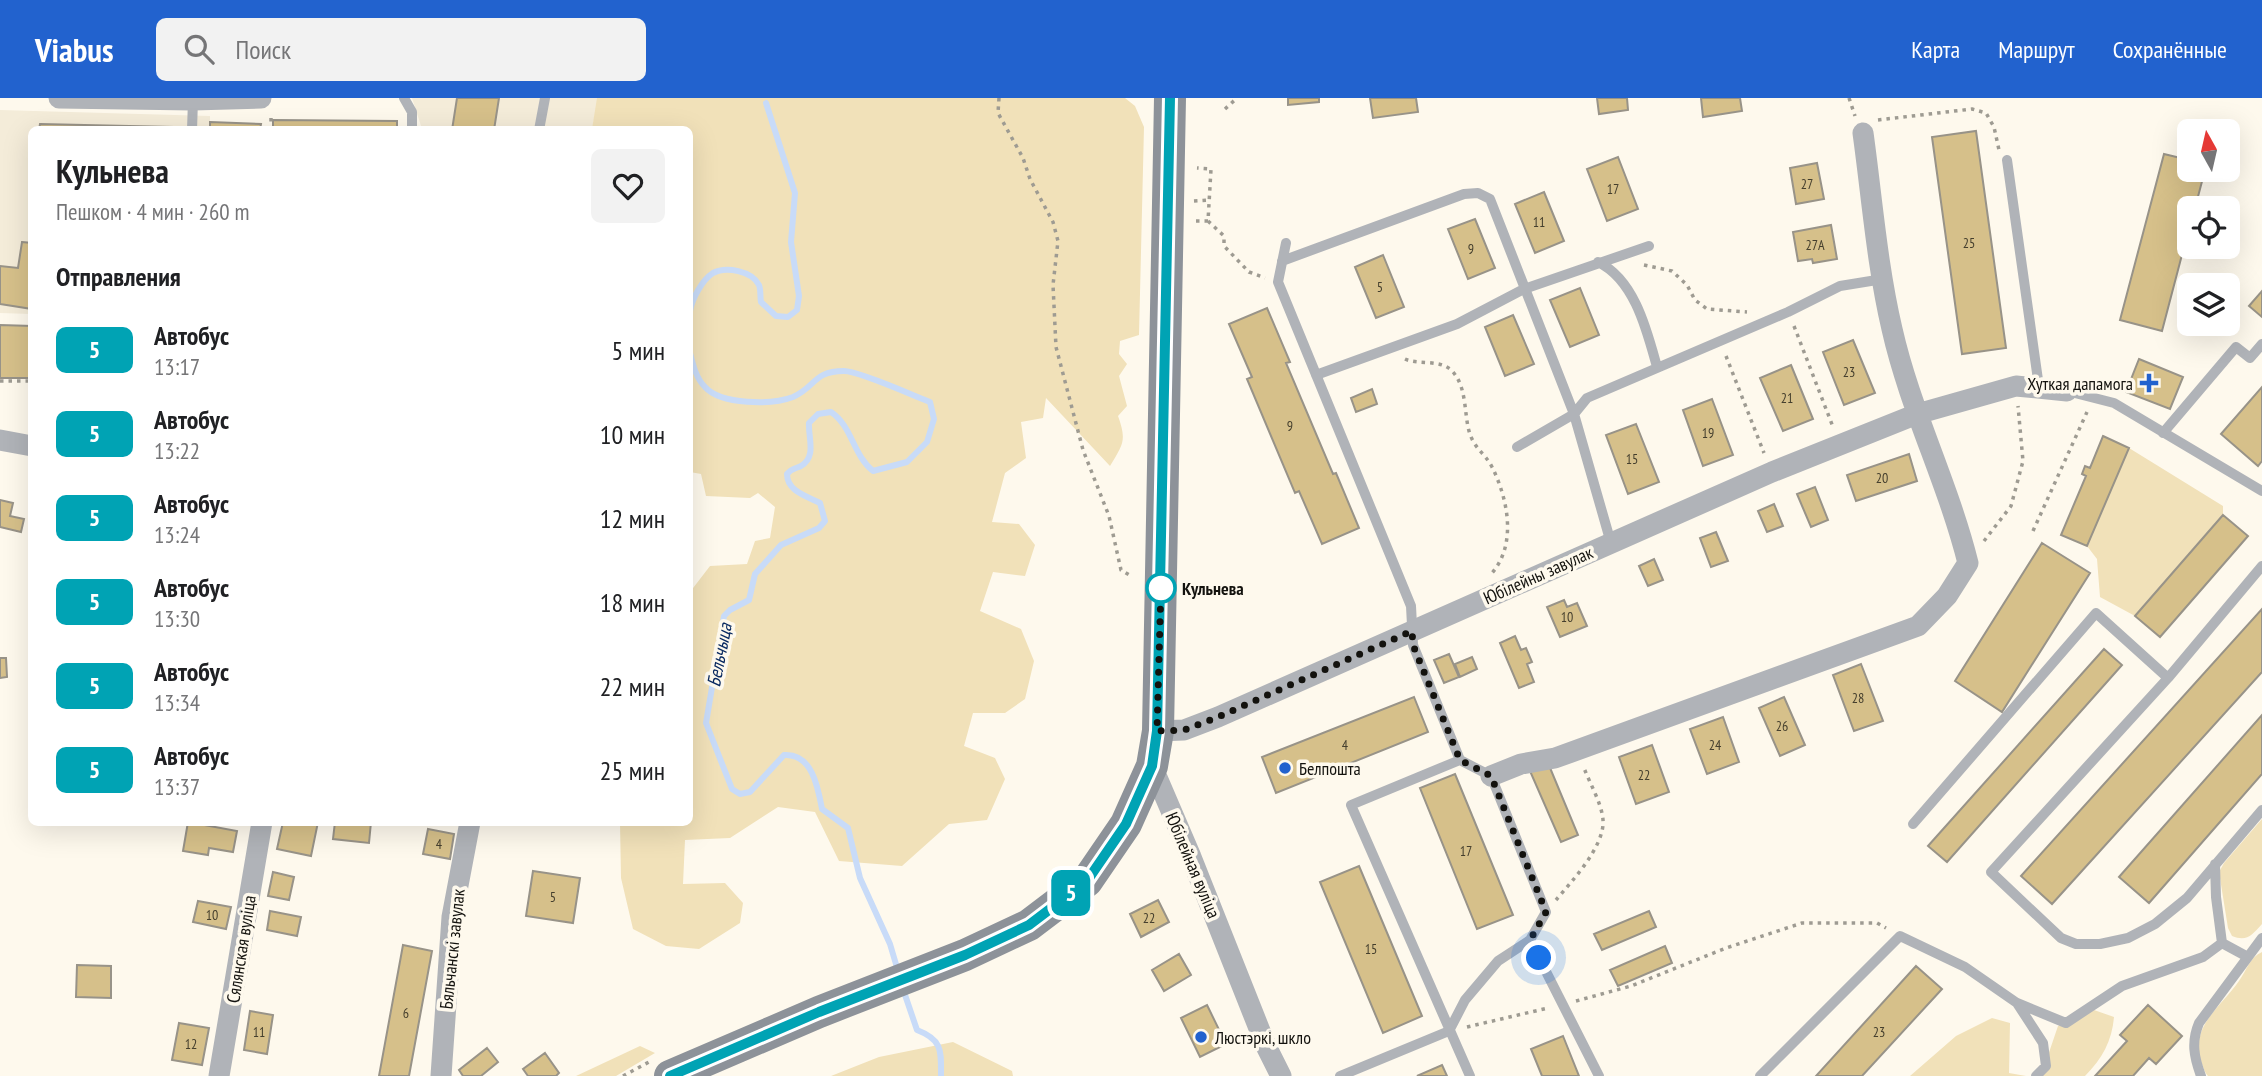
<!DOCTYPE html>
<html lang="ru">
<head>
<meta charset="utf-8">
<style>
	:root { --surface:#fff; --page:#f2f2f2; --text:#202124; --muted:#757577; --accent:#2262ce }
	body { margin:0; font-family:"PT Sans Narrow",sans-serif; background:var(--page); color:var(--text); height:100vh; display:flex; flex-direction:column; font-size:26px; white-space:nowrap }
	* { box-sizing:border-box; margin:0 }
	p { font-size:23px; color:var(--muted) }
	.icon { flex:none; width:38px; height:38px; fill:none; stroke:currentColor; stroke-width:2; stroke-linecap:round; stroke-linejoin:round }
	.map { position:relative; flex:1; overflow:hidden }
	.details { position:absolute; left:28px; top:28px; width:665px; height:700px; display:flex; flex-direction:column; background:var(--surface); border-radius:10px; box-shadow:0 7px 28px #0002 }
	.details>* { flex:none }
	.badge { padding:0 14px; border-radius:10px; font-size:24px; line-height:46px }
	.needle { width:46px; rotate:352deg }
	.fabs { position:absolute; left:2177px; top:21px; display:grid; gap:14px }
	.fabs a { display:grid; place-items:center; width:63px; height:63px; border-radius:10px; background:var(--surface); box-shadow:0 7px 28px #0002; font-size:35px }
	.you { position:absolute; width:35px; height:35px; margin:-18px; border:5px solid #fff; border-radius:50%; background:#1a73e8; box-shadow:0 0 0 10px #1a73e833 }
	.map>.badge { position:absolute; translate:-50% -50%; box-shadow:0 0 0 4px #fff }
	h2 { padding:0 28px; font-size:26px; line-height:63px }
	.round { display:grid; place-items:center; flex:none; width:74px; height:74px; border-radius:10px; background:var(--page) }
	.head { display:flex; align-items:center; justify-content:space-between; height:119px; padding:0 28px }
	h1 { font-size:33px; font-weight:800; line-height:52px }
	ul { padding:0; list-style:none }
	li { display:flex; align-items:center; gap:21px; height:84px; padding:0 28px }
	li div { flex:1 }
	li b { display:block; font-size:26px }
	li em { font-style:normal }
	li .badge { min-width:77px; font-weight:700; text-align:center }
	header { display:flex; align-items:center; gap:42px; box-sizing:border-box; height:98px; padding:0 35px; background:var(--accent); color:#fff }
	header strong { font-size:33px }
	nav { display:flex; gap:38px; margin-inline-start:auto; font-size:24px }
	.search { width:490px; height:63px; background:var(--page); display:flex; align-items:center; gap:18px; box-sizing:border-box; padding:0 24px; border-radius:10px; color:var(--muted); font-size:26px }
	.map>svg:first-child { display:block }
</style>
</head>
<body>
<header>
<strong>Viabus</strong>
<div class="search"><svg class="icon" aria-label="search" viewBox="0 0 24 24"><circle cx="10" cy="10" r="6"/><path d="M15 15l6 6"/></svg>Поиск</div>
<nav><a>Карта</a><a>Маршрут</a><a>Сохранённые</a></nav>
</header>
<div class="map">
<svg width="2262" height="978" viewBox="0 0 2262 978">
	<rect width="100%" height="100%" fill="#fef9ed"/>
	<path fill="#f4ecd9" d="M412 0H598L592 32 422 31Z
		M0 12 210 18V31L32 32 31 216 0 215Z"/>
	<path fill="#f1e1b9" d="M597 0H1125L1135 8 1144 29 1139 237 1120 243 1119 256 1127 266 1119 278 1127 308 1118 318C1127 343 1123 346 1110 368L1046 300 1043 320 1021 324 1026 360 1005 375 992 424 1019 426 1035 447 1025 478 993 474 980 513 1021 531 1034 563 1025 601 1005 615H973L964 648 995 660 1005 681 987 722 949 726 902 768 839 763 815 714 778 709 730 740 685 742 683 786 725 785 743 805 740 825 699 851 666 848 633 831 621 780 620 725 690 724V494L710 468 747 466 755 443 770 440 775 409 758 395 750 400 706 398 701 376 690 374V32L592 31Z
		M2129 350 2223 408V417L2135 518 2100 499 2097 461 2087 448Z
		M2262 721V826C2252 837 2247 844 2232 838L2228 830 2219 774 2224 765Z
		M2262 854V978H2208C2204 973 2203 969 2201 963 2190 928 2220 910 2239 883 2247 872 2249 860 2262 854Z
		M2094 912 2114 919C2112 943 2102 961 2085 978H2041L2058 928Z
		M1992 920 2010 925 2009 975 2026 978H1910L1956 938Z
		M953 944 1012 973 1013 978H831L879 959Z
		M640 948 655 955 616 978H576Z"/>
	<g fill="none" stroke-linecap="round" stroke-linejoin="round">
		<path stroke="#c8dbf8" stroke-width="6" d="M690 213C692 201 702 182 713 175 726 168 752 173 759 187 761 192 760 200 761 204L776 218 788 219 797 212 799 198 791 144 795 95 766 5
			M690 255C693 267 696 280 705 289 721 307 772 307 793 299 816 289 813 273 844 273 859 273 912 297 930 304L934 321 927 344 907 364 873 373C853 357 852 328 831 314L818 316 809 325C808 339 817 359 801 368 795 371 792 370 787 376 787 393 806 398 820 405L825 423 819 430 781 447 755 476 749 502 730 512 724 518 706 625 732 691 740 696 750 694 784 657C812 655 818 689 822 711L848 730 860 780 890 846 898 873
			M903 891 917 932C943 942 941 953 941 978"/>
	</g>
	<path fill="#d6c08a" stroke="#989388" stroke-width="2" d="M457 0H499L494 32H452Z
		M1288 0H1319V4L1288 7Z
		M1370 0H1416L1418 14 1373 20Z
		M1597 0H1627L1628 12 1599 16Z
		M1701 0H1740L1742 13 1703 19Z
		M273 22 397 23V32H273Z
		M210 24 261 26 260 32H210Z
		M40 26 173 29V32H39Z
		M1976 33 2006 250 1962 256 1932 39Z
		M2164 56 2189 62V72H2205L2195 110H2189V130L2162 233 2120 222Z
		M1618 59 1638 111 1607 123 1587 71Z
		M1817 65 1824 101 1796 106 1790 70Z
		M1544 94 1564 143 1535 155 1515 106Z
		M1475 121 1495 170 1468 181 1448 131Z
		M1831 127 1837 161 1813 165 1812 161 1798 163 1793 134Z
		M22 144 32 145V211L0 206V168L18 170Z
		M1383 157 1404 209 1376 220 1355 169Z
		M1580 190 1599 237 1570 249 1550 202Z
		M2262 193V219L2249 208Z
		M1267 210 1290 264 1286 265 1333 376 1336 375 1359 430 1322 446 1299 393 1295 395 1247 281 1252 279 1229 226Z
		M1513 217 1534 266 1505 278 1485 229Z
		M0 227 32 228V280H0Z
		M1853 242 1875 295 1844 307 1823 254Z
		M2139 261 2183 279 2170 311 2126 294Z
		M1791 267 1813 321 1783 333 1760 280Z
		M2262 289V363L2258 368 2221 336Z
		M1372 291 1377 306 1356 314 1351 300Z
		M1712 301 1733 357 1703 368 1683 312Z
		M1636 326 1659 384 1628 396 1606 337Z
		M2103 338 2129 350 2087 448 2061 437 2086 378 2082 376 2085 368 2090 370Z
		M1909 356 1917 383 1856 403 1847 377Z
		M1815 389 1828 422 1811 429 1797 396Z
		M0 402 13 405 10 418 24 421 21 434 0 429Z
		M1774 406 1783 428 1767 434 1758 413Z
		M2223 417 2248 438 2160 539 2135 518Z
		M1716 434 1728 463 1711 469 1700 440Z
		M2042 445 2090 475 2002 614 1955 583Z
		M1654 461 1663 482 1648 488 1639 468Z
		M1564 502 1567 509 1577 505 1587 528 1560 539 1547 509Z
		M2262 511V574L2052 806 2021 778Z
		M1515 538 1521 552 1526 550 1532 564 1527 566 1534 584 1519 590 1500 545Z
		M2104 551 2122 567 1947 764 1928 748Z
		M1449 556 1459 579 1444 585 1434 562Z
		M1472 559 1477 571 1460 579 1455 566Z
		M0 560H6L7 579 0 580Z
		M1861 566 1883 623 1854 633 1833 577Z
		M1414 599 1428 634 1276 695 1262 659Z
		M1784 599 1805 647 1780 658 1759 610Z
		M2262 617V676L2149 805 2119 779Z
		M1723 619 1739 664 1707 676 1690 631Z
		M1652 647 1669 694 1636 706 1619 659Z
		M1548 665 1578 737 1561 744 1530 673Z
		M1455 676 1513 817 1477 831 1420 690Z
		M188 724 237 733 233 754 209 750 208 757 183 753Z
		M283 724H318L311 758 277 751Z
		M335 724H371L369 745 333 741Z
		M428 731 454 736 450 761 423 756Z
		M1359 768 1422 918 1383 935 1320 784Z
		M533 773 580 780 573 825 526 818Z
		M273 774 294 779 289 802 268 798Z
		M1158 802 1169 824 1141 839 1130 816Z
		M198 803 231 809 226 831 193 824Z
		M270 813 301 819 297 838 267 832Z
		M1649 813 1656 829 1602 852 1594 836Z
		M403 847 432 853 409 978H379Z
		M1665 848 1672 865 1618 888 1610 872Z
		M1179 856 1191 877 1164 893 1152 872Z
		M77 867 111 868V900L76 899Z
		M1916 868 1942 891 1862 978H1816Z
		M1207 907 1226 946 1200 959 1181 920Z
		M2148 907 2182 938 2156 966 2149 960 2133 978H2095L2127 943 2120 937Z
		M250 913 273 917 267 956 244 952Z
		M179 925 209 930 202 967 172 962Z
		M1563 938 1579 978H1542L1531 951Z
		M487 950 498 964 481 978H463L459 972Z
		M545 955 559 975 556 978H528L523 971Z
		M1442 967 1447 978H1417Z"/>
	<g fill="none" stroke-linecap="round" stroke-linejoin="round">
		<path stroke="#9e9b92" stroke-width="3.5" stroke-dasharray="3.5 5" stroke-linecap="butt" d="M999 0 998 15 1023 60 1030 81 1053 124 1058 143 1053 187 1056 249 1083 352 1109 418 1121 472 1131 478
			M1849 0 1855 18
			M1225 11 1237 0
			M1878 22 1972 11 1986 15 1994 29 1999 52
			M271 32V16
			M1194 103 1209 102
			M1196 123H1208L1211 71 1197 70
			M1208 123 1224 138V148L1249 174 1265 180
			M1644 167 1672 173 1687 187 1695 202 1707 211 1747 214
			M1794 228 1833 329
			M1726 258 1764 355
			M1405 261C1418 267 1439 261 1451 272 1467 287 1464 315 1469 333 1474 351 1485 355 1492 369 1508 401 1517 446 1492 475
			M0 283H32
			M2033 433 2087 314
			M1984 443 2011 408 2023 363 2018 308
			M1556 802C1572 783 1605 748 1603 722 1602 706 1590 686 1584 670
			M1576 903 1631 888 1726 850 1802 825H1877L1886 830
			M1467 929 1548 910
			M623 978 649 964"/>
		<path stroke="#b0b3b8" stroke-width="10" d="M404 0 412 14V32
			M192 32 193 2
			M539 32 545 0
			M2007 62 2039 289
			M1286 145 1278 184 1411 508 1413 547 1460 662 1351 707 1470 978
			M1282 163 1464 96 1478 95 1490 101 1574 316 1611 445
			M1598 164C1635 182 1647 233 1657 269
			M1316 277 1457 226 1524 191 1649 148
			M2067 293 2114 305 2262 393
			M2163 335 2236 249 2250 260 2262 246
			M1517 349 1574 316 1587 300 1788 214 1840 188 1883 181
			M2262 468 2168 580 1991 774 2061 840 2076 846H2100L2128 840 2155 826 2187 800 2262 712
			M1460 662 1491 678 1546 814 1530 842 1599 978
			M1913 726 2096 515 2168 580
			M2215 766 2216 799 2222 845 2246 858
			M2017 905 2043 945 2046 968 2036 978
			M1340 978 1449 933 1465 902 1498 863 1530 842
			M1760 978 1900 838 1965 869 2017 905 2066 925 2122 888 2203 859 2222 845
			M2201 978C2194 959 2191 944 2199 925L2262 840"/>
		<path stroke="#b0b3b8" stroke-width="21" d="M59 0 193 2 261 0
			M0 342 32 348
			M1158 633 1184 632 1218 619 1772 374 1917 316 2016 288 2067 293
			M1152 668 1191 759 1266 948 1281 978
			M1491 678 1521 666 1555 660 1918 528 1947 498 1968 465C1948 385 1910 311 1892 231 1877 167 1872 100 1863 35
			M219 978 262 724
			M441 978 452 819 470 724"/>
		<path stroke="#8d9299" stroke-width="32" d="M670 978 819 914 965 857 1029 827 1087 783 1126 726 1152 668 1158 633 1170 0"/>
	</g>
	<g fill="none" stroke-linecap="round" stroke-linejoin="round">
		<g stroke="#fff" stroke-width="16">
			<path id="line" d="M670 978 819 914 965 857 1029 827 1087 783 1126 726 1152 668 1157 633 1170 0"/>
		</g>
		<use href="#line" stroke="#00a3b4" stroke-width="10"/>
		<path stroke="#13120e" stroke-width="7" stroke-dasharray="0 12.6" d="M1161 490V488L1157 633 1184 632 1218 619 1412 533 1413 547 1460 662 1491 678 1546 814 1530 842 1539 860"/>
	</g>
	<g fill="#2262ce" stroke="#fef9ed" stroke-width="2.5">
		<path d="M2145.5 274.5h7v7h7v7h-7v7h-7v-7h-7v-7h7z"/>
		<circle cx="1285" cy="670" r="7"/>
		<circle cx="1201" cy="939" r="7"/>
	</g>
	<circle fill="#fff" stroke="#00a3b4" stroke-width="3.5" cx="1161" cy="490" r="14"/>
	<g text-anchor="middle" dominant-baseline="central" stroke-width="7" stroke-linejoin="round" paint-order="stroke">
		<g font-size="14" fill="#443e2d">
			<text x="1807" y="86">27</text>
			<text x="1613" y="91">17</text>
			<text x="1539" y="124">11</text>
			<text x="1969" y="145">25</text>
			<text x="1815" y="147">27А</text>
			<text x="1471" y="151">9</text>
			<text x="1380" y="189">5</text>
			<text x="1849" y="274">23</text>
			<text x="1787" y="300">21</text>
			<text x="1290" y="328">9</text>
			<text x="1708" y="335">19</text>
			<text x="1632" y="361">15</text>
			<text x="1882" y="380">20</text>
			<text x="1567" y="519">10</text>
			<text x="1858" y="600">28</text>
			<text x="1782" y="628">26</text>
			<text x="1345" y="647">4</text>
			<text x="1715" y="647">24</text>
			<text x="1644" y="677">22</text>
			<text x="439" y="746">4</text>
			<text x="1466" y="753">17</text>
			<text x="553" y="799">5</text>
			<text x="212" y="817">10</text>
			<text x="1149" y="820">22</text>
			<text x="1371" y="851">15</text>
			<text x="406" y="915">6</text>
			<text x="259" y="934">11</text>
			<text x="1879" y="934">23</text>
			<text x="191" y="946">12</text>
		</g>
		<g font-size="18" fill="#13120e" stroke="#fef9ed" text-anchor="start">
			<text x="2133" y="285" text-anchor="end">Хуткая дапамога</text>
			<text x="1299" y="670">Белпошта</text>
			<text x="1215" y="939">Люстэркі, шкло</text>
		</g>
		<g font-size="18" fill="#13120e" stroke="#fef9ed">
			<text transform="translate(1538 477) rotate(-24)">Юбілейны завулак</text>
			<text transform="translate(1193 767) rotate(67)">Юбілейная вуліца</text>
			<text transform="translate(241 851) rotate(-81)">Сялянская вуліца</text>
			<text transform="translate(452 851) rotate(-84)">Бяльчанскі завулак</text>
		</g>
		<g font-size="18" font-weight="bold" fill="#13120e" stroke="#fef9ed" text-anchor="start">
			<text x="1182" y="490">Кульнева</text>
		</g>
		<g font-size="19" font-style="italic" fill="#082960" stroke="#fef9ed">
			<text transform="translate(719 557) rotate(-79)">Бельчыца</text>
		</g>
	</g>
</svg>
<div class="fabs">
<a><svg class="needle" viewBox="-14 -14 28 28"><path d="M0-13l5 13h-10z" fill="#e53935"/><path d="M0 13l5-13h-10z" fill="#757577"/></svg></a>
<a><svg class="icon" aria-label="locate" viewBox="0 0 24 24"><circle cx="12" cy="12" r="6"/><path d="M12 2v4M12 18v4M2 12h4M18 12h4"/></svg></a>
<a><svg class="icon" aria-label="layers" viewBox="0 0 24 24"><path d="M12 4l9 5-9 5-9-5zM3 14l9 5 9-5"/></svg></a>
</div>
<div class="you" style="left:1539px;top:860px"></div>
<b class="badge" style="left:1071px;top:795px;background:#00a3b4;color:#fff">5</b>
<section class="details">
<div class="head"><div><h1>Кульнева</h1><p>Пешком · 4 мин · 260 m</p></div><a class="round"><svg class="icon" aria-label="heart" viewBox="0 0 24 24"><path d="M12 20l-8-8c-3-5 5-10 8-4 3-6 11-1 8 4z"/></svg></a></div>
<h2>Отправления</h2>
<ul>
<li><span class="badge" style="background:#00a3b4;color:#fff">5</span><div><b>Автобус</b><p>13:17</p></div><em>5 мин</em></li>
<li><span class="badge" style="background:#00a3b4;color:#fff">5</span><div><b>Автобус</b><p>13:22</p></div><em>10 мин</em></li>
<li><span class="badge" style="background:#00a3b4;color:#fff">5</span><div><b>Автобус</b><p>13:24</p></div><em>12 мин</em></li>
<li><span class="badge" style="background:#00a3b4;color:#fff">5</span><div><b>Автобус</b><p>13:30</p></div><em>18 мин</em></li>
<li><span class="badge" style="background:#00a3b4;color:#fff">5</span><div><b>Автобус</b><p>13:34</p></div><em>22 мин</em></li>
<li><span class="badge" style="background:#00a3b4;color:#fff">5</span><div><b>Автобус</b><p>13:37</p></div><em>25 мин</em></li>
</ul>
</section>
</div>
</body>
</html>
